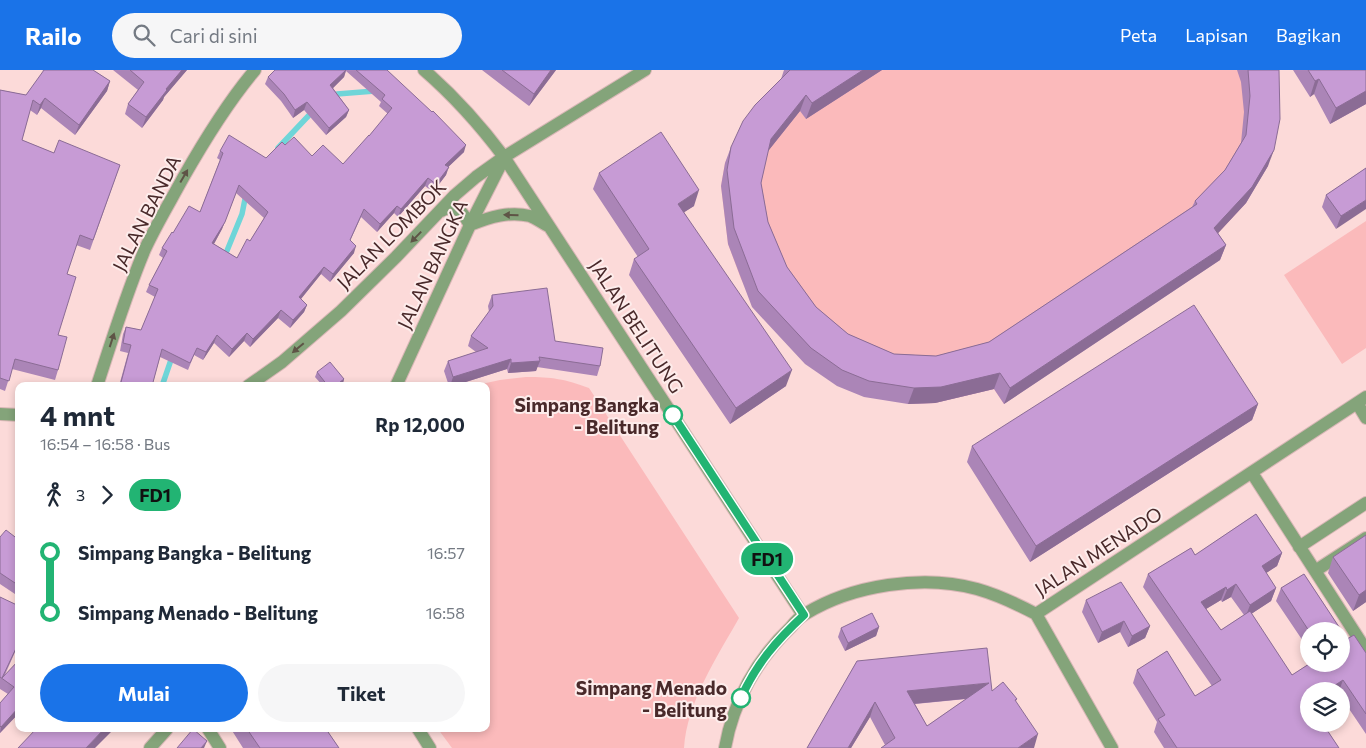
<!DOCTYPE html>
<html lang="id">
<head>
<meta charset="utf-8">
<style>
	:root { --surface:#fff; --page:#f6f6f7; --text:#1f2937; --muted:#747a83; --accent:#1a73e8 }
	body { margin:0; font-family:Commissioner,sans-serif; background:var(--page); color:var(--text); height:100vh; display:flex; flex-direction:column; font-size:19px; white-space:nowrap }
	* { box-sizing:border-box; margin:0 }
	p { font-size:16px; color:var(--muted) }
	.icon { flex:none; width:28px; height:28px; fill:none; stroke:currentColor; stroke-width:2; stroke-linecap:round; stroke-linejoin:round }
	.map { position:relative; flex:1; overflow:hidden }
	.sheet { position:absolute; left:15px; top:312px; width:475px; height:350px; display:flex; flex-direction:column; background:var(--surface); border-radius:10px; box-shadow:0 2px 8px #0003 }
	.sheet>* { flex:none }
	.badge { padding:0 10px; border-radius:16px; font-size:18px; line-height:32px }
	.controls { position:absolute; left:1300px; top:552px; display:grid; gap:10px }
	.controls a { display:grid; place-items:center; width:50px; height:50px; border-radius:50%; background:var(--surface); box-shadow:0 2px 8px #0003; font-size:25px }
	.map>.badge { position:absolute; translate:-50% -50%; box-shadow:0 0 0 2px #fff }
	.legs { display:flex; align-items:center; gap:8px; height:55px; padding:0 25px; font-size:16px }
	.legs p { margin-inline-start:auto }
	.overview { display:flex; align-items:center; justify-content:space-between; height:85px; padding:0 25px }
	h1 { font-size:28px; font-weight:700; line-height:38px }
	.button { display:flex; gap:10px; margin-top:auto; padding:10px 25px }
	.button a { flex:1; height:58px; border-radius:30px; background:var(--accent); color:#fff; font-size:20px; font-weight:700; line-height:58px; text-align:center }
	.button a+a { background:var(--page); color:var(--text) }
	ul { padding:0 25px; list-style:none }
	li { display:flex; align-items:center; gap:18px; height:60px; font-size:19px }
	li i { display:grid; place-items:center; width:8px; height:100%; margin:0 6px; background:currentColor }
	li i::after { content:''; width:12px; height:12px; margin:-6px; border:4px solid; border-radius:50%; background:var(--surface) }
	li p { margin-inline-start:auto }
	li:first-child i { background:linear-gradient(#0000 50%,currentColor 0) }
	li:last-child i { background:linear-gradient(currentColor 50%,#0000 0) }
	header { display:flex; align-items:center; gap:30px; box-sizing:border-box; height:70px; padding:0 25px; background:var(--accent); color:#fff }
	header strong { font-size:24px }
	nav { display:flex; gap:28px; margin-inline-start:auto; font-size:18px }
	.search { width:350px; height:45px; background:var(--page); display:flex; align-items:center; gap:12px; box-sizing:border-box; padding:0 18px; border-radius:28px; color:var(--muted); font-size:19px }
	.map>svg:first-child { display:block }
</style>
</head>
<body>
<header>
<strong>Railo</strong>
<div class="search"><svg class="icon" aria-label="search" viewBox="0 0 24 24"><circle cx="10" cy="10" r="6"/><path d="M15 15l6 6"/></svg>Cari di sini</div>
<nav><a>Peta</a><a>Lapisan</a><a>Bagikan</a></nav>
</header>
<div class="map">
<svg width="1366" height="678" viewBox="0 0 1366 678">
	<rect width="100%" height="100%" fill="#fcdad9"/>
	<path fill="#fbbabb" d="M796 0H1268L1246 133 1209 173 1004 334 994 319 935 333 908 334 755 236 741 209 728 174 721 116 725 93 737 67Z
		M1366 151V278L1342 294 1284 205Z
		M526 307C552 307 565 309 589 318L739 548C717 587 687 632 684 678H452L438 659H486V316H472L500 310Z"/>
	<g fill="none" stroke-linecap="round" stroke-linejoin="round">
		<path stroke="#6fd5d8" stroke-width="5.5" d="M332 27 337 24 375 21
			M278 78 313 41
			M224 188 242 144 246 124
			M162 316 172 287"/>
		<g stroke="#d8b7b6" stroke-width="14">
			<path id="minor" d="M424 0C454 26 480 55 504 87L803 545
				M441 141C444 140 447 138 450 137 460 137 466 148 470 155 490 147 509 141 530 146 536 148 542 153 548 156
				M97 316C112 270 126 224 145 179 156 155 170 132 183 108 204 71 227 33 255 0
				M248 316 282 292 341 241 396 187 455 125 476 107 504 87 645 0
				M396 316 470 155 503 90
				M1357 333 1366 348
				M0 344 19 345
				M1252 403 1366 580
				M1299 477 1366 433
				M1315 501 1366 468
				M1036 544 1366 327
				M1036 544 1112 678
				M208 659 220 678
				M418 659 430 678
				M150 678 167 659
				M725 678C733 632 757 589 791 557 795 552 800 547 805 544 852 515 923 504 977 519 998 525 1017 534 1036 544"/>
		</g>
		<use href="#minor" stroke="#84a47a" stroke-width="12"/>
	</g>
	<path fill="#ab85b7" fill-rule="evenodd" d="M42 0H93L110 11 107 21 75 65 41 38 37 45 30 40 22 70 54 83 120 95 90 180 76 175 67 204 58 265V300L55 310 12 299 5 321 0 319V20L26 25 44 1Z
		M113 0H187L164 27 163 30 142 58 125 44 128 34 138 20Z
		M275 0H387L464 82 448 97 446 105 433 122 425 116 398 147 394 143 377 162 361 147 350 171 354 183 330 212 321 204 301 229 307 235 304 242 290 258 278 248 250 277 244 271 229 287 214 273 203 290 194 285 188 300 160 287 152 316H119L128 283 120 281 123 264 126 257 141 260 155 227 146 222 149 215 163 188 159 185 162 178 173 163 200 142 220 90 217 88 220 81 266 88 285 75 312 86 343 94 369 66 388 44 379 36 381 32 346 1 344 7 333 18 349 40 346 47 326 65 304 40 293 48 281 31 265 14 268 7ZM236 123 264 148 250 171 237 188 214 174 222 159Z
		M482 0H556L529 36Z
		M784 0H882L806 49 800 41 768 81 761 113 768 152 787 197 816 237 848 264 894 284 936 286 989 272 1192 137 1195 131 1225 100 1241 73 1244 42 1241 12 1237 0H1279L1268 96 1246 133 1218 163 1226 175 1220 190 1004 334 994 319 935 333 908 334 864 327 837 316 805 294 752 237 728 174 721 116 725 93 731 77 781 9Z
		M1293 0H1366V34L1330 54 1314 24 1310 27Z
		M1366 98 1336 159 1322 137 1326 125Z
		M599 103 694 136 684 142 786 316 730 354 629 205 634 189 638 187 593 119Z
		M492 225 555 271 600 296 597 306 537 297 536 301 508 303 507 299 453 316H449L444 301 448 291 476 282 468 276 471 266 489 242 488 236Z
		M317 302 344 309 343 313 339 316H323L315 307Z
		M1258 334 1252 350 1030 492 967 392 972 376Z
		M1256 444 1282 483 1277 496 1266 503 1276 518 1271 531 1251 544 1292 605 1309 594H1341V561H1309V580L1276 531 1281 518 1304 504 1347 569 1354 565 1366 583V664L1341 627V621H1309V654H1323L1339 678H1164L1154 662 1157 652 1133 613 1137 600 1167 581 1195 626 1212 616 1143 517 1148 504 1191 478 1195 485ZM1231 527 1244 545 1221 560 1206 539 1221 530 1222 532Z
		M1366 465V532L1353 541 1328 503 1333 487Z
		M0 467 19 470V519L15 524 0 514Z
		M0 527 19 536V573L4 607 19 590V643L0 663V633L8 624 0 619Z
		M1086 530 1150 556 1145 568 1128 577 1120 562 1098 573 1082 542Z
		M879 557 876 566 845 581 838 567 841 558Z
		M857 591 992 621 1017 629 1016 631 885 675 870 647 851 678H807ZM966 629 927 656 915 634Z
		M231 659H326L339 678H243Z"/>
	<path fill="#8b6c95" d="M182 0H187L164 27 163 30 142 58 146 47 166 19Z
		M346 0 344 7 328 23 330 15Z
		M551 0H556L529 36 534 24Z
		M863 0H882L806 49 812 33Z
		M1319 9 1314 24 1310 27 1315 11Z
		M110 11 107 21 75 65 79 55Z
		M1366 21V34L1330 54 1336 38Z
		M806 25 800 41 765 85 771 69Z
		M45 28 41 38 37 45 40 35Z
		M307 32 304 40 293 48 295 40Z
		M349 40 346 47 326 65 329 58Z
		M466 75 464 82 442 103 445 95Z
		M1274 80 1268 96 1246 133 1208 174 1214 158Z
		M449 97 446 105 433 122 436 114Z
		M428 108 425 116 398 147 401 139Z
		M699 120 694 136 672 150 678 134Z
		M236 123 222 159 210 181 212 173Z
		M1366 130V139L1336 159 1341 146Z
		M397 136 394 143 377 162 380 154Z
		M1226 175 1220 190 1004 334 1010 318Z
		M356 176 354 183 330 212 333 204Z
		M324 197 321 204 296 235 299 227Z
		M307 235 304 242 290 258 293 250Z
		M281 240 278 248 250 277 253 269Z
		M247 263 244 271 229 287 232 279Z
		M217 265 214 273 203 290 206 282Z
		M511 289 507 299 453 316H450L453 307Z
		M540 291 536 301 508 303 511 293Z
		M792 300 786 316 730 354 736 338Z
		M1000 303 994 319 935 333 908 334 914 318Z
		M344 309 343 313 339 316H335Z
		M1258 334 1252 350 1030 492 1036 476Z
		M1282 483 1277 496 1257 509 1262 496Z
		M1236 514 1231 527 1222 532 1227 520Z
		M1226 517 1221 530 1196 545 1201 532Z
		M1276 518 1271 531 1245 548 1250 535Z
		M1366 520V532L1353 541 1359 525Z
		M1124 551 1120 562 1098 573 1102 562Z
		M1150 556 1145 568 1128 577 1132 566Z
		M879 557 876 566 845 581 848 573Z
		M1343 610 1339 621H1326Z
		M989 613 984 627 902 635 907 621Z
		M875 632 870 647 851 678H848Z
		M19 637V643L0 663 1 657Z
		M104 659H114L95 678H86Z
		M1038 664 1034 678H1018Z
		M207 671 204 678H201Z"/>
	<path fill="#c79bd5" stroke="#8b6c95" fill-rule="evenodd" d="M44 0H93L110 11 79 55 45 28 40 35 33 30 22 70 54 83 59 70 120 95 93 170 80 165 67 204 76 207 58 265 67 267 58 300 15 289 9 311 0 308V20L26 25Z
		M130 0H182L166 19 167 20 146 47 128 34 144 12Z
		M275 0H346L330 15 349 40 329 58 307 32 295 40 284 24 268 7Z
		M356 0H387L432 42 433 41 466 75 445 95 449 97 436 114 428 108 401 139 397 136 380 154 364 139 350 170 356 176 333 204 324 197 299 227 307 235 293 250 281 240 253 269 247 263 232 279 217 265 206 282 197 278 190 293 162 279 152 316H120L131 275 123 273 126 257 141 260 158 219 149 215 167 181 162 178 172 162 173 163 189 136 200 142 223 83 220 81 229 65 266 88 282 72 285 75 294 67 312 86 323 75 343 94 369 65V66L392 38 382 29 385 25ZM239 115 268 142 250 171 247 169 237 188 212 173 225 152Z
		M502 0H551L534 24Z
		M790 0H863L812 33 806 25 771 69 761 113 768 152 787 197 816 237 848 264 894 284 936 286 989 272 1197 134 1195 131 1225 100 1246 65 1250 26 1248 0H1279L1280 49 1274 80 1252 117 1214 158 1226 175 1010 318 1000 303 941 317 914 318 869 311 842 300 811 278 758 221 734 158 727 100 731 77 743 51 755 35Z
		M1308 0H1366V21L1336 38 1319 9 1315 11Z
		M661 62 699 120 678 134 792 300 736 338 634 189 649 179 599 103Z
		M1366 98V130L1341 146 1326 125Z
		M547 218 555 271 603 278 600 296 539 287 540 291 511 293V289L453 307 448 291 488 278 471 266 493 236 492 225Z
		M1194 235 1258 334 1036 476 972 376Z
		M330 292 344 309 335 316H328L317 302Z
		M1256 444 1282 483 1262 496 1276 518 1250 535 1236 514 1227 520 1226 517 1201 532 1221 560 1250 541 1292 605 1309 594H1341V561H1309L1281 518 1304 504 1347 569 1354 565 1366 583V644L1343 610 1326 621H1309V654H1323L1339 678H1177L1158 649 1165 645 1137 600 1167 581 1195 626 1221 610 1148 504 1191 478 1195 485Z
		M6 460 19 470 18 515 0 503V467Z
		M1366 465V520L1359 525 1333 487Z
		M1121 512 1150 556 1132 566 1124 551 1102 562 1086 530Z
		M0 527 19 536V572L2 608 19 590V637L1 657 0 656V633L14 617 0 607Z
		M872 543 879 557 848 573 841 558Z
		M987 578 992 621 1003 612 1017 629 1015 630 1038 664 1018 678H881L895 668 875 632 848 678H807L857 591ZM989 613 927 656 907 621Z
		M36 659H104L86 678H18Z
		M193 659 207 671 201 678H177Z
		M247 659H326L339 678H260Z"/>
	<defs><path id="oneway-solid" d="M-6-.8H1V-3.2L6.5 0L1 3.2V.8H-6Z" transform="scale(1.25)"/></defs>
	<g fill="#5e5446">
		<use href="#oneway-solid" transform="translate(184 106) rotate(-60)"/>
		<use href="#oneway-solid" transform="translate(511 145) rotate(-179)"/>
		<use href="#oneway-solid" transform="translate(416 167) rotate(134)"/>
		<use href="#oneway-solid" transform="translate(112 270) rotate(-72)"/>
		<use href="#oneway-solid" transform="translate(298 278) rotate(140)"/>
	</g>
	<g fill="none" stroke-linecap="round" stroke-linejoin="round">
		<g stroke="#fff" stroke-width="11">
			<path id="line-1" d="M673 345 804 545C777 570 756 594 741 628"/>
		</g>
		<use href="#line-1" stroke="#22b473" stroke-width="8"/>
	</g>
	<g fill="#fff" stroke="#22b473" stroke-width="2.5">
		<circle cx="673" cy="345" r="9"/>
		<circle cx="741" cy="628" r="9"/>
	</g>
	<g text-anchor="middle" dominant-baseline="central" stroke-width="4" stroke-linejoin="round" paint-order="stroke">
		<g font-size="19" fill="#49292a" stroke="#fdeceb">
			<text transform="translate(146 143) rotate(-63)">JALAN BANDA</text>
			<text transform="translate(391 164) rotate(-45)">JALAN LOMBOK</text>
			<text transform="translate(432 194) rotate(-65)">JALAN BANGKA</text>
			<text transform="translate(637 256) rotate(57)">JALAN BELITUNG</text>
			<text transform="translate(1098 481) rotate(-33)">JALAN MENADO</text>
		</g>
		<g font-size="19" font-weight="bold" fill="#49292a" stroke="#fdeceb" text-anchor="end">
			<text x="659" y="334">Simpang Bangka<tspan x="659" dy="22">- Belitung</tspan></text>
			<text x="727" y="617">Simpang Menado<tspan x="727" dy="22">- Belitung</tspan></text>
		</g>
	</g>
</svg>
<div class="controls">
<a><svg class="icon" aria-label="locate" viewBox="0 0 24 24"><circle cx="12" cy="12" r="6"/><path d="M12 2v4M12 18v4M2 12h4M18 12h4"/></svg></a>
<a><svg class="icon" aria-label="layers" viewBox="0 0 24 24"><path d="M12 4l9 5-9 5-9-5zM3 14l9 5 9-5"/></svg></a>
</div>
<b class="badge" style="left:767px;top:489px;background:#22b473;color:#111">FD1</b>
<section class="sheet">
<div class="overview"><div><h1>4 mnt</h1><p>16:54 – 16:58 · Bus</p></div><b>Rp 12,000</b></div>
<div class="legs"><svg class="icon" aria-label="walk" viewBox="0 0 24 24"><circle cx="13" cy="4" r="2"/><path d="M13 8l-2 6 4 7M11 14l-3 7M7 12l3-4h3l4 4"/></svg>3<svg class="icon" aria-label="forward" viewBox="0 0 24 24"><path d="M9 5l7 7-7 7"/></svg><b class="badge" style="background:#22b473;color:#111">FD1</b></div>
<ul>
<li><i style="color:#22b473"></i><b>Simpang Bangka - Belitung</b><p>16:57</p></li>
<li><i style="color:#22b473"></i><b>Simpang Menado - Belitung</b><p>16:58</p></li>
</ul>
<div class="button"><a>Mulai</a><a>Tiket</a></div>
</section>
</div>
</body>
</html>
